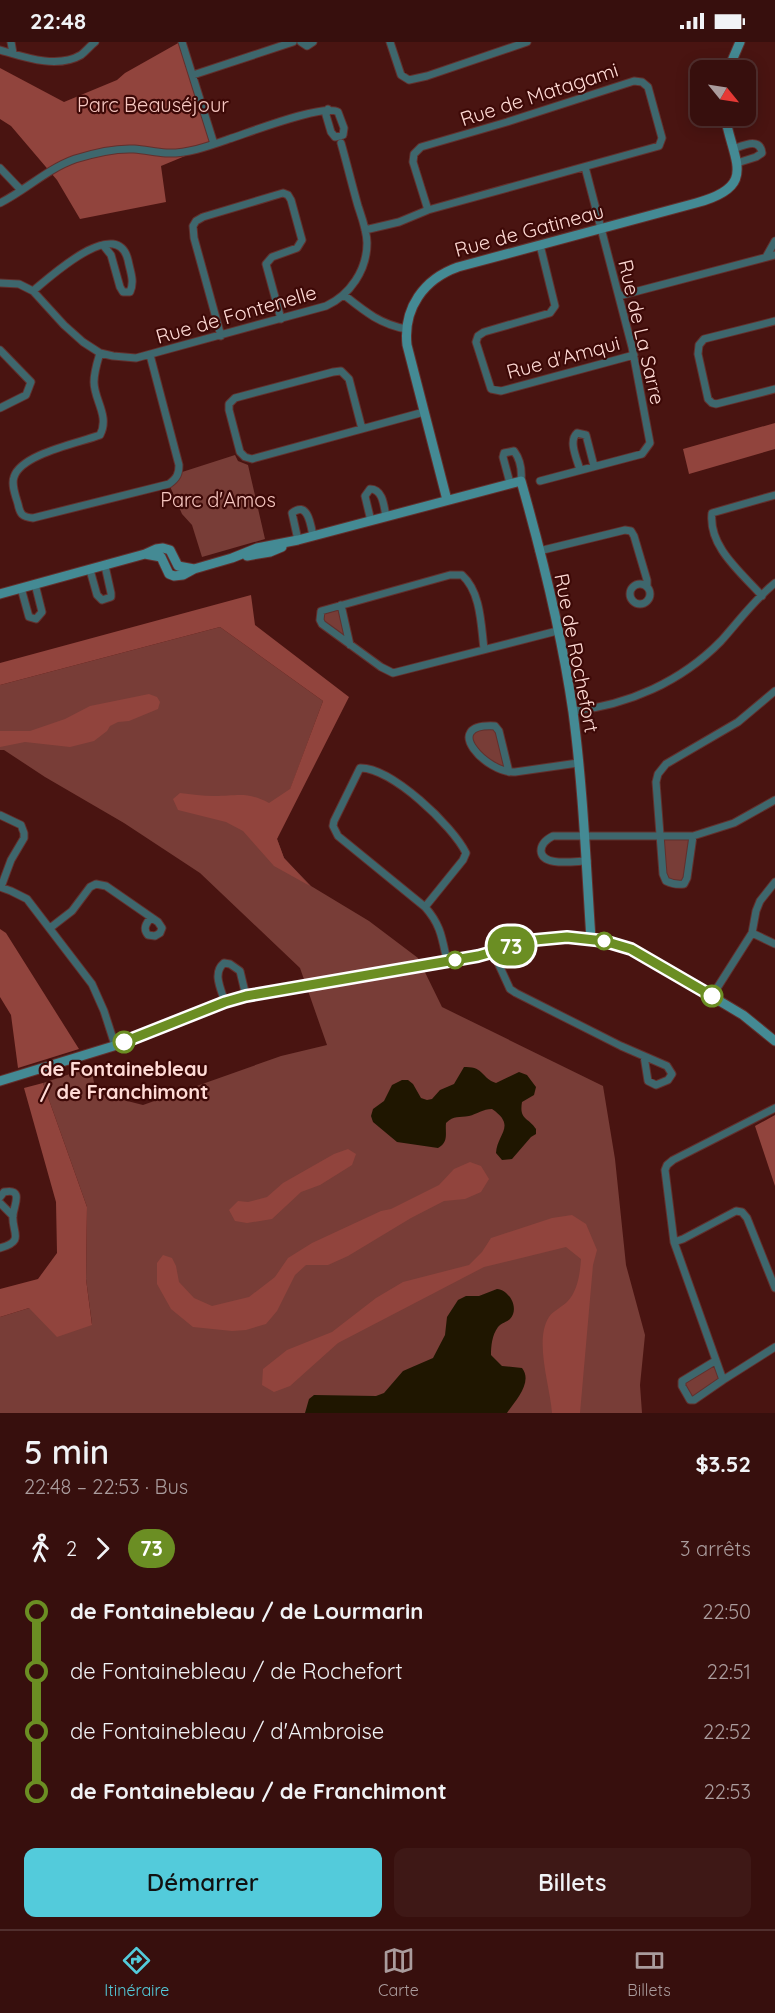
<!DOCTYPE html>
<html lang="fr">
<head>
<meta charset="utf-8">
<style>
	:root { --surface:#370f0d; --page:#3e1816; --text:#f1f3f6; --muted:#aa9c9d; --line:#512f2e; --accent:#53cbdb }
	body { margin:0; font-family:Quicksand,sans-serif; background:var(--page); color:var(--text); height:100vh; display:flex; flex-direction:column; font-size:22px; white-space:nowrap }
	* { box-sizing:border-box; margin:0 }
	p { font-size:20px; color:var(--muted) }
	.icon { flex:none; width:33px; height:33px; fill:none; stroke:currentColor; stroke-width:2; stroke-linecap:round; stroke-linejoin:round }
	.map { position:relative; height:1371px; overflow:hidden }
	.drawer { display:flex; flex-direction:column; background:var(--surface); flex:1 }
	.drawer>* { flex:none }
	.badge { padding:0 12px; border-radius:20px; font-size:21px; line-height:39px }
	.needle { width:39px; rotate:120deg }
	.buttons { position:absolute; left:690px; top:18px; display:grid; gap:12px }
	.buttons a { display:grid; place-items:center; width:66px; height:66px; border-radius:12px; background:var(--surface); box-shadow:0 3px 15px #0003,0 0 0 2px var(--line); font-size:30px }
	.map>.badge { position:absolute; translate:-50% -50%; box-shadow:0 0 0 3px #fff }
	.legs { display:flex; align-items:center; gap:9px; height:66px; padding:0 24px; font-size:20px }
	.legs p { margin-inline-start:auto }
	.headline { display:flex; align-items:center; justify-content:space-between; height:102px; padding:0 24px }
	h1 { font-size:33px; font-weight:600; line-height:45px }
	.primary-button { display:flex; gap:12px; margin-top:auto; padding:12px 24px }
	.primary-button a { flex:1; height:69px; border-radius:12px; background:var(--accent); color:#111; font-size:24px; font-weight:600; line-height:69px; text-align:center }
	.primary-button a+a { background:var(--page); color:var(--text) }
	ul { padding:0 24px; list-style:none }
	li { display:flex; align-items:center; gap:21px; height:60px; font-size:22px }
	li i { display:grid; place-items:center; width:9px; height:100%; margin:0 8px; background:currentColor }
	li i::after { content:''; width:15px; height:15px; margin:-8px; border:4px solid; border-radius:50%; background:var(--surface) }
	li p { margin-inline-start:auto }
	li:first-child i { background:linear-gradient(#0000 50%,currentColor 0) }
	li:last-child i { background:linear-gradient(currentColor 50%,#0000 0) }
	.status { display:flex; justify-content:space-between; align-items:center; height:42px; padding:0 30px; background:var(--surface); direction:ltr }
	.status svg { height:16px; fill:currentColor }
	.menu { display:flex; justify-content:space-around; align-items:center; height:84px; border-top:2px solid var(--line); background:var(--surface); font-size:16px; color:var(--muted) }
	.menu a { display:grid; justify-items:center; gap:3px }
	.menu .current { color:var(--accent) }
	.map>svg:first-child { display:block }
</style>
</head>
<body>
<div class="status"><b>22:48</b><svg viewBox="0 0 49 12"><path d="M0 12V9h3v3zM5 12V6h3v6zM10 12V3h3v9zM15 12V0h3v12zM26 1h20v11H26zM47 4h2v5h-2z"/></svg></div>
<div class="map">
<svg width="775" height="1371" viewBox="0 0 775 1371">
	<rect width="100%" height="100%" fill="#491411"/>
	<path fill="#783d37" d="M235 413 238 419 248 423 265 497 202 515 192 483 182 472 169 442 179 431Z
		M341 563 350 603 322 582 321 569Z
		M220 585 323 659 290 748 277 797 284 816 311 844 369 879 418 916 442 965 603 1044 615 1117 626 1223 645 1293 640 1343 642 1371H0V1275L29 1266 92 1282 86 1237 87 1165 43 1041 91 1025 96 1051 143 1063 281 1014 327 1003 300 926 200 831 124 781 45 735 4 708H0V643Z
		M495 684 509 730 499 728 471 704 469 691Z
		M693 794 684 842 666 838 662 796Z
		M715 1319 723 1338 694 1358 682 1339Z"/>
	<path fill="#91443d" d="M180 0 214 102 161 124 166 160 80 177 57 138 11 84 0 77V26L64 60 117 38 125 31Z
		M775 381V407L689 432 683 407Z
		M251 553 255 583 349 655 277 797 284 816 310 844 274 824 243 789 226 780 178 768 173 757 180 751C191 752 203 754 214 754 238 754 246 749 269 761L290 747 323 659 220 585 0 643V621Z
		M149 652 157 655 160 660 158 667 129 679 118 680 110 684 107 689 94 699 70 705 25 700 0 705V689H30L65 677 90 664Z
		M0 887 6 891 79 1007 18 1026 11 973 0 955Z
		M43 1041 87 1165 86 1237 92 1283 57 1295 29 1266 0 1275V1247L38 1237 57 1211 56 1160 24 1046Z
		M775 1073V1144L755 1084Z
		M348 1107 356 1112 352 1123 320 1143 301 1150 272 1177 247 1181 235 1179 229 1168 238 1159 248 1160 267 1155 283 1141 334 1112Z
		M470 1120 481 1124 489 1137 481 1150 465 1157 444 1159 411 1176 348 1214 328 1223H306L295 1233 277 1269 266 1282 246 1288 232 1289 193 1285 171 1267 157 1242V1221L163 1213 172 1216 176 1224 179 1240 194 1256 212 1264 249 1255 275 1235 288 1216 312 1201 381 1169 391 1167 439 1143 454 1127Z
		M572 1173 586 1182 597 1208 593 1223 580 1371H552C550 1344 534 1298 549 1275 553 1269 562 1265 567 1260 578 1249 580 1231 581 1217L566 1205 484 1225 338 1301 290 1344 274 1350 262 1343 263 1327 287 1308 332 1290 376 1256 403 1240 469 1223 482 1210 491 1196 552 1176Z"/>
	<path fill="#1f1600" d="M464 1025C484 1024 481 1036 496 1041L519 1030 527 1033 536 1045 534 1053 522 1060C519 1078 528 1075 536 1087V1092L531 1095 512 1117 502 1118 496 1111C497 1092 517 1084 492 1067 483 1067 477 1072 469 1074 459 1076 454 1073 446 1081 445 1092 449 1100 438 1106L397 1100 373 1080 371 1074 373 1067 384 1059 392 1043 402 1038H408L413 1042 421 1056 427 1058 432 1057 440 1048 454 1042Z
		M497 1247C509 1248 520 1266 510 1277 507 1280 501 1281 498 1285 492 1293 491 1304 491 1313L502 1324 522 1326C533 1340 516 1358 507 1371H305L309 1357 314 1353 376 1354 384 1351 403 1329 433 1316 445 1293 447 1275 458 1258 466 1254H479Z"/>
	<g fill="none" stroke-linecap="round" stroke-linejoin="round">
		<g stroke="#62302d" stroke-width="9">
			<path id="street" d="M11 0 13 11
				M182 0 214 102
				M301 0 307 4 313 0
				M390 0 401 33 409 38 427 34 527 0
				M0 8C24 15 57 27 81 13 86 9 90 4 95 0
				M193 33 293 0
				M634 39 642 40 648 45 662 96 659 104 428 168 413 120 414 112 421 105 507 80Z
				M733 107C744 103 760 95 762 111L756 115 737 121
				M0 126 21 148
				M0 161C26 148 47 127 75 117 94 111 114 106 134 107 145 108 155 110 166 111 187 112 209 104 229 97 248 91 324 61 338 70L344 86 343 93 335 95 331 90 326 73 328 67
				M365 188 399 180 428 168
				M540 203 555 264 550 271 484 290 478 294 476 300 491 347 501 349 634 313
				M766 215 775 199
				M0 241 19 242 33 249 64 283 83 300 100 311 113 314 136 316 326 264C350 253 367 228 367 201 367 189 362 176 358 164 352 143 347 122 341 101
				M33 249C50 235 117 173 128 218 130 229 135 239 130 250H123L120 245 111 213 103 203
				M344 253C364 269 381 283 407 287
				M619 254 775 213
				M775 279 704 297 699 303 698 312 708 357 712 361 716 362 775 347
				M221 294 194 196 193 184 196 179 203 175 283 151 288 153 291 158 302 198 297 206 272 215 266 222 281 277
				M0 308 31 340 26 353 0 366
				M100 311C97 321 94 330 94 340 94 358 110 374 100 393 79 401 21 412 14 435 11 443 16 455 18 462 20 472 22 475 33 476L169 442C177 436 179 432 179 423L150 313
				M362 387 349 337 341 329 333 330 235 356 229 362V368L240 410 245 415 252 417 424 370
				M580 428C577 417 568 399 577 391L586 393 594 424
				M540 439 642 412 650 401 632 305 585 125
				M510 441 503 415 504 411 514 409C520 417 522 429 521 439
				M371 479 365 454 370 447C383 447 384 464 386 475
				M298 498 292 471C308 458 311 484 313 494
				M539 509 625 488 631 489 634 494 647 538V545
				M90 528 97 553 102 558 111 555V551L105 524
				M630 552a10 10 0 1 1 20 0a10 10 0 1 1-20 0Z
				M21 546 29 575 36 577 42 570 35 542
				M762 554C742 531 708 505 712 471L775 453
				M341 563 350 603
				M484 607C481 583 481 550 462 533H450L321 569 320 578 322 582 381 625 393 631 557 589
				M573 669C628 663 681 640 721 599 738 580 755 557 775 541
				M509 730 499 689 495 684C439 681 487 732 515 730L578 721
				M0 773 21 783 24 791V796L11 818 1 845
				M693 794 687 836 684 842C676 843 672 842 666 839L663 832 656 740 658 732 666 722 738 680 775 649
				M587 819C575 819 542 825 541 809 541 802 547 797 553 794H693L734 781 775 758
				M0 845 11 849 27 857 92 942 104 969 115 1003
				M425 865 463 818 466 811C453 784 391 725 360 726L334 779 333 784 338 794 425 865C441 883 442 896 447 919
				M50 886 72 869 90 845 96 842 106 844 158 880 162 886 160 891 155 894 148 893C142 886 147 881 151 875
				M752 891 775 902
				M493 910 510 947 516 951 621 1004 667 1024 672 1032 668 1038 656 1043 648 1039 644 1014
				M712 954 752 891 756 869 760 859 775 840
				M225 960C221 947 212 931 224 921L230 922 240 929 246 954
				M775 1066 673 1118 667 1123 665 1128 674 1200 723 1338 775 1305
				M0 1155 4 1150C24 1146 14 1163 13 1173 11 1190 26 1199 0 1206
				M0 1161 13 1174
				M674 1200 683 1197 736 1169 742 1170 747 1176 775 1246
				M715 1319 682 1339V1344L690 1358H694L723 1338"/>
		</g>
		<g stroke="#62302d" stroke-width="11">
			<path id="secondary" d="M728 28 740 0
				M447 458 407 303C403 266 424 237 458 225L696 161C759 144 733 120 725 74
				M145 512 161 515 169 532 174 534 183 533 194 527 232 516 257 506 298 498 521 439C542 513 562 594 573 670 583 745 586 821 591 897
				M247 514 270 510 282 505
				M0 552 145 512 156 507 163 506 170 508 178 524 194 527
				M0 1039 117 1003 225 960 246 954 478 914 535 898 579 896 618 903 643 913 743 973 775 999"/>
		</g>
		<use href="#street" stroke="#3e676d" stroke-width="7"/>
		<use href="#secondary" stroke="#448a94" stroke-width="9"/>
	</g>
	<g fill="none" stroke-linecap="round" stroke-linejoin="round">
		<g stroke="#fff" stroke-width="14">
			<path id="line-1" d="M124 1000 225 960 246 954 478 914 535 898 567 895 604 899 631 907 712 954"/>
		</g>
		<use href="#line-1" stroke="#6b8e23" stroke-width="9"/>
	</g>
	<g fill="#fff" stroke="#6b8e23" stroke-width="3">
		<circle cx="604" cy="899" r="8"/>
		<circle cx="455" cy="918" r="8"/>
		<circle cx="712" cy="954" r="10"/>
		<circle cx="124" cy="1000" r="10"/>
	</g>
	<g text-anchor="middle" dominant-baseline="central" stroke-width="4.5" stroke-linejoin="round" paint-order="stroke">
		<g font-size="20" fill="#ffdbd6" stroke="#3d0907">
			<text transform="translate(539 52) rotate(-18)">Rue de Matagami</text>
			<text transform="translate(529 188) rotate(-15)">Rue de Gatineau</text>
			<text transform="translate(236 272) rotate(-16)">Rue de Fontenelle</text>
			<text transform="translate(642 290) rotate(77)">Rue de La Sarre</text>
			<text transform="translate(563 315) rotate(-15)">Rue d'Amqui</text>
			<text transform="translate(577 611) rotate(79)">Rue de Rochefort</text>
		</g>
		<g font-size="20" fill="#f6c7c1" stroke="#3d0907">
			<text x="153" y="62">Parc Beauséjour</text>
			<text x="218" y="457">Parc d'Amos</text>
		</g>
		<g font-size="20" font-weight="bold" fill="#ffdbd6" stroke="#3d0907">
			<text x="124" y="1026">de Fontainebleau<tspan x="124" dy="23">/ de Franchimont</tspan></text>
		</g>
	</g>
</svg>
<div class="buttons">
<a><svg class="needle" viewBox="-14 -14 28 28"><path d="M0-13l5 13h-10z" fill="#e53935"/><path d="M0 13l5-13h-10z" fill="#aa9c9d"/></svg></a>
</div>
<b class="badge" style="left:511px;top:904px;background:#6b8e23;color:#fff">73</b>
</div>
<section class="drawer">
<div class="headline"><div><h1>5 min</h1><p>22:48 – 22:53 · Bus</p></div><b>$3.52</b></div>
<div class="legs"><svg class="icon" aria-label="walk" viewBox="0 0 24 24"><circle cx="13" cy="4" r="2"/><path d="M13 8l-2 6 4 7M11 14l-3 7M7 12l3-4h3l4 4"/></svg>2<svg class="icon" aria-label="forward" viewBox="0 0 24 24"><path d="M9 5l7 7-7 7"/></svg><b class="badge" style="background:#6b8e23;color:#fff">73</b><p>3 arrêts</p></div>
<ul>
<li><i style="color:#6b8e23"></i><b>de Fontainebleau / de Lourmarin</b><p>22:50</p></li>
<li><i style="color:#6b8e23"></i><span>de Fontainebleau / de Rochefort</span><p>22:51</p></li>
<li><i style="color:#6b8e23"></i><span>de Fontainebleau / d'Ambroise</span><p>22:52</p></li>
<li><i style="color:#6b8e23"></i><b>de Fontainebleau / de Franchimont</b><p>22:53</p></li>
</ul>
<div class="primary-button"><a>Démarrer</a><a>Billets</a></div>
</section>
<nav class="menu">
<a class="current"><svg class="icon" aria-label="directions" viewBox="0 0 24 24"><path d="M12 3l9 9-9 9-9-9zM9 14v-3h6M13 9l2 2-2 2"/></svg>Itinéraire</a>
<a><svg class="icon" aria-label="map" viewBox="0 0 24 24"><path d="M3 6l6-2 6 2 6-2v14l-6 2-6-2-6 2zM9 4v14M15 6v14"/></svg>Carte</a>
<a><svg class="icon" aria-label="tickets" viewBox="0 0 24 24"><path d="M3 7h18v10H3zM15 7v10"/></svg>Billets</a>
</nav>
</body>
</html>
